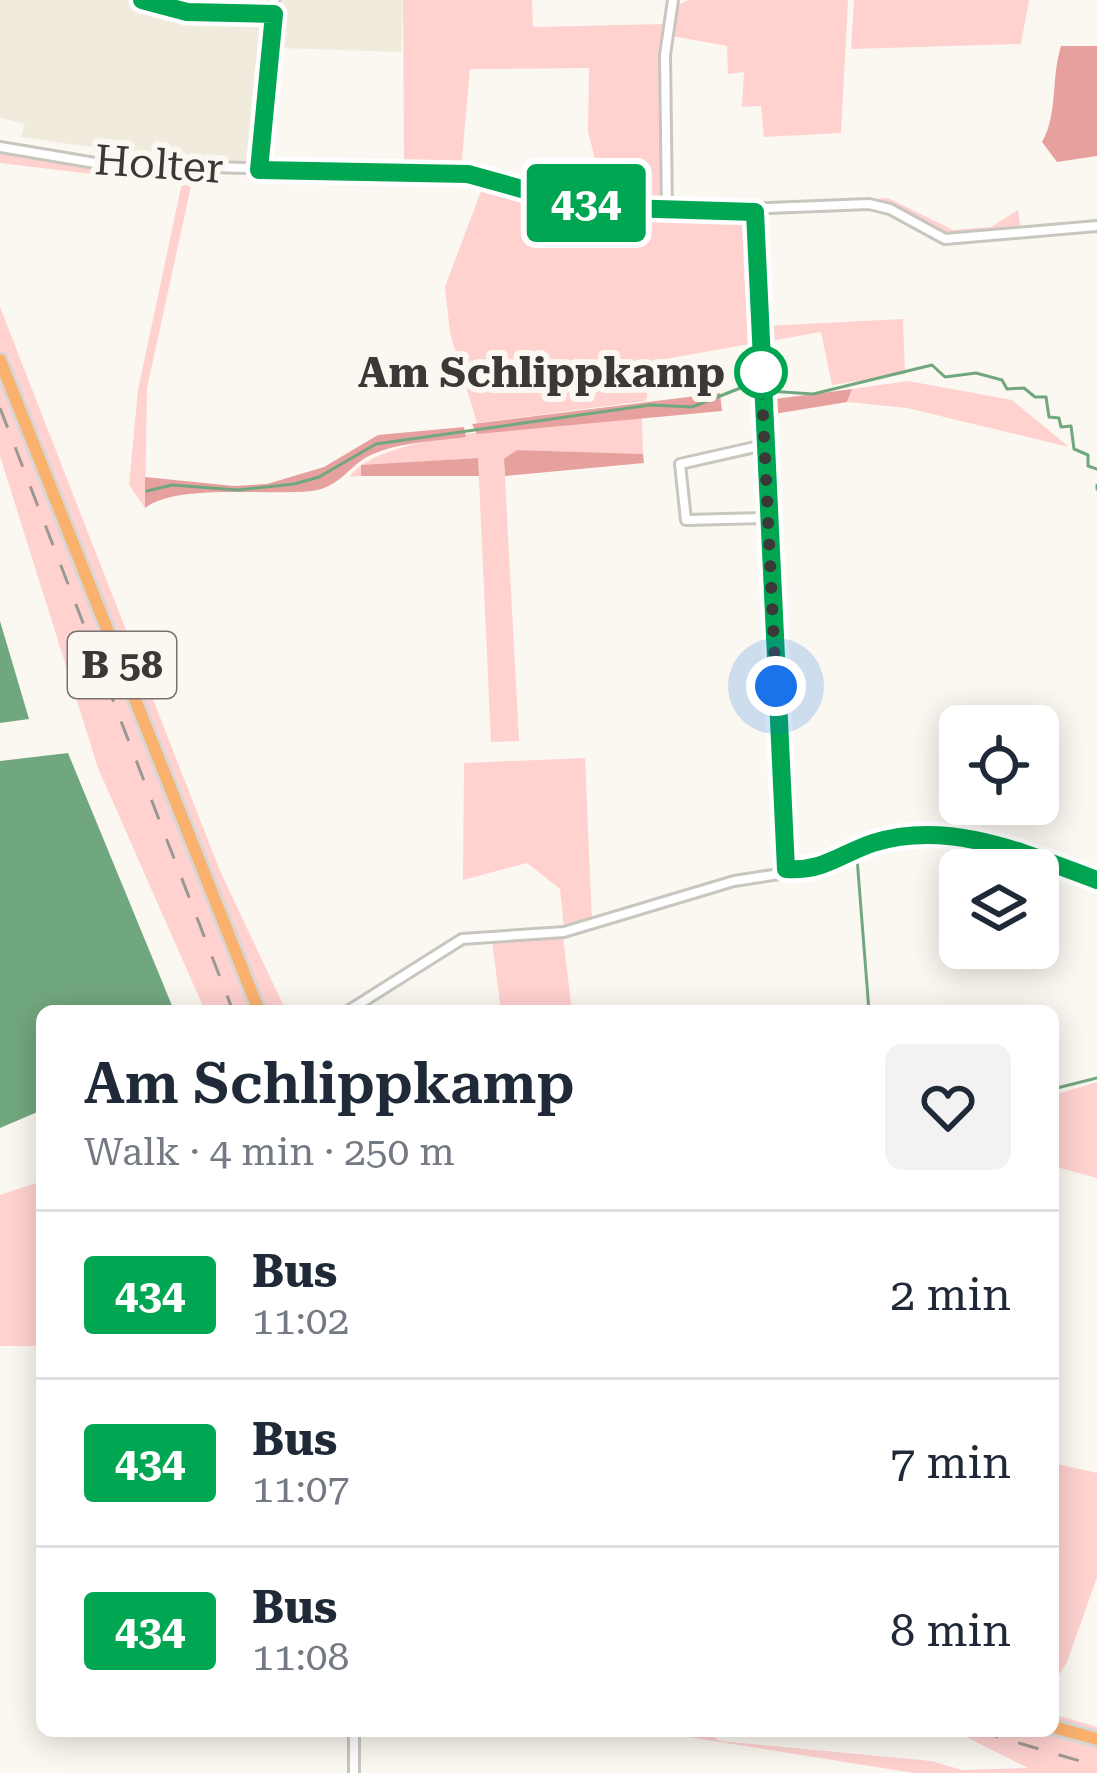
<!DOCTYPE html>
<html lang="en">
<head>
<meta charset="utf-8">
<style>
	:root { --surface:#fff; --page:#f2f2f3; --text:#1f2937; --muted:#747a83; --line:#e0e1e3 }
	body { margin:0; font-family:"Roboto Serif",serif; background:var(--page); color:var(--text); height:100vh; display:flex; flex-direction:column; font-size:45px; white-space:nowrap }
	* { box-sizing:border-box; margin:0 }
	p { font-size:39px; color:var(--muted) }
	.icon { flex:none; width:66px; height:66px; fill:none; stroke:currentColor; stroke-width:2; stroke-linecap:round; stroke-linejoin:round }
	.map { position:relative; flex:1; overflow:hidden }
	.side { position:absolute; left:36px; top:1005px; width:1023px; height:732px; display:flex; flex-direction:column; background:var(--surface); border-radius:18px; box-shadow:0 6px 30px #0003 }
	.side>* { flex:none }
	.badge { padding:0 24px; border-radius:9px; font-size:42px; line-height:78px }
	.buttons { position:absolute; left:939px; top:705px; display:grid; gap:24px }
	.buttons a { display:grid; place-items:center; width:120px; height:120px; border-radius:18px; background:var(--surface); box-shadow:0 6px 30px #0003; font-size:60px }
	.you { position:absolute; width:60px; height:60px; margin:-30px; border:9px solid #fff; border-radius:50%; background:#1a73e8; box-shadow:0 0 0 18px #1a73e833 }
	.map>.badge { position:absolute; translate:-50% -50%; box-shadow:0 0 0 6px #fff }
	.round { display:grid; place-items:center; flex:none; width:126px; height:126px; border-radius:18px; background:var(--page) }
	.summary { display:flex; align-items:center; justify-content:space-between; height:204px; padding:0 48px }
	h1 { font-size:57px; font-weight:600; line-height:90px }
	ul { padding:0; list-style:none }
	li { display:flex; align-items:center; gap:36px; height:168px; padding:0 48px; border-top:3px solid var(--line) }
	li div { flex:1 }
	li b { display:block; font-size:45px }
	li em { font-style:normal }
	li .badge { min-width:132px; font-weight:700; text-align:center }
	.map>svg:first-child { display:block }
</style>
</head>
<body>
<div class="map">
<svg width="1097" height="1773" viewBox="0 0 1097 1773">
	<rect width="100%" height="100%" fill="#fbf8f1"/>
	<path fill="#f1ebde" d="M0 0H403L401 52 278 48 269 167 209 164 21 137 25 124 0 118Z"/>
	<path fill="#ffd2d0" d="M403 0H532L533 27 665 24 662 197 650 205 589 198 596 163 588 132 589 68 470 69 461 169 404 168Z
		M688 0H848L841 133 764 137 761 106 742 107 744 72 728 74 727 46 672 36 676 6Z
		M854 0H1029L1021 44 851 49Z
		M0 151 123 169 124 178 0 163Z
		M184 173 193 177 147 388 145 508 129 485 138 390Z
		M483 186C542 222 682 221 751 218L756 343 654 361 646 401 477 423 450 333 445 287Z
		M888 198 953 230 991 227 1018 210 1021 230 947 237 885 203 860 200Z
		M0 307 220 871 286 1011H205L98 768 0 456Z
		M903 319 905 374 832 385 821 332 765 342 764 326Z
		M908 381 1012 400 1069 447 907 408 847 402 852 389Z
		M642 418 643 454 517 450 504 460 519 741 491 742 478 458 361 466V476L350 477C377 430 585 422 642 418Z
		M585 758 592 922 564 928 560 889 527 863 463 880 464 763Z
		M563 937 572 1011H501L492 941Z
		M1097 1082V1178L1053 1166V1095Z
		M42 1181 37 1346H0V1195Z
		M1053 1463 1097 1473V1577L1067 1662 1053 1684Z
		M1053 1714 1097 1727V1773H914L651 1731H705L720 1741 931 1761 962 1770 1028 1768 954 1731H1053Z"/>
	<path fill="#e6a19f" d="M1061 46H1097V156L1057 162 1042 142C1058 115 1051 77 1061 46Z
		M852 389 847 402 768 415 767 400Z
		M720 393 722 411 477 434 472 424Z
		M464 427 466 437C437 441 401 442 373 454 349 464 341 488 311 491 265 496 177 483 145 508V477L234 486 267 484 324 467 378 435Z
		M517 450 643 454 644 463 505 476 504 459Z
		M478 458 479 476H361V465Z"/>
	<path fill="#71a77e" d="M0 621 29 719 0 723Z
		M68 753 173 1008 42 1011V1110L0 1128V761Z"/>
	<g fill="none" stroke-linecap="round" stroke-linejoin="round">
		<path stroke="#71a77e" stroke-width="3" d="M768 391 813 394 932 365 945 377 976 373 1002 380 1007 389 1024 388 1035 397H1046L1049 417 1059 418 1061 427 1071 426 1074 449 1088 455V466L1097 469
			M1097 485V489
			M147 491 172 485 238 490 294 484 319 477 376 444 650 405 692 407 743 387 755 388
			M857 858 869 1011
			M1053 1089 1097 1078"/>
		<g stroke="#c9c6bf" stroke-width="14">
			<path id="minor" d="M143 0 187 12 274 14
				M0 147 101 164 468 174 547 197 667 212 869 204 890 209 945 239 1097 226
				M259 170 274 0
				M667 212 665 55 673 0
				M755 212 786 869
				M764 445 680 464 686 520 768 518
				M348 1011 462 939 564 932 734 881 825 867 893 839 970 838 1097 881
				M354 1773V1731"/>
		</g>
		<g stroke="#d8d7d7" stroke-width="18">
			<path id="primary" d="M0 360 259 1011
				M1053 1727 1097 1739"/>
		</g>
		<use href="#minor" stroke="#fff" stroke-width="8"/>
		<use href="#primary" stroke="#fab16d" stroke-width="12"/>
		<path stroke="#9b9894" stroke-width="3" stroke-dasharray="21 21" stroke-linecap="butt" d="M0 408 233 1011
			M978 1731 1097 1766"/>
	</g>
	<g fill="none" stroke-linecap="round" stroke-linejoin="round">
		<g stroke="#fff" stroke-width="27">
			<path id="line" d="M142 0 187 12 274 14 259 170 468 174 547 196 625 208 755 212 786 869C823 872 840 854 873 843 950 819 1026 854 1097 880"/>
		</g>
		<use href="#line" stroke="#00a651" stroke-width="18"/>
		<path stroke="#3b3937" stroke-width="12" stroke-dasharray="0 21.6" d="M761 372 776 686"/>
	</g>
	<circle fill="#fff" stroke="#00a651" stroke-width="6" cx="761" cy="372" r="24"/>
	<g text-anchor="middle" dominant-baseline="central" stroke-width="12" stroke-linejoin="round" paint-order="stroke">
		<rect fill="#fbf8f1" stroke="#75726f" stroke-width="3" x="68" y="632" width="108" height="66" rx="9"/>
		<g font-size="39" font-weight="bold" fill="#3b3937">
			<text x="122" y="665">B 58</text>
		</g>
		<g font-size="42" fill="#3b3937" stroke="#fbf8f1">
			<text transform="translate(159 164) rotate(4)">Holter</text>
		</g>
		<g font-size="42" font-weight="bold" fill="#3b3937" stroke="#fbf8f1" text-anchor="end">
			<text x="725" y="372">Am Schlippkamp</text>
		</g>
	</g>
</svg>
<div class="buttons">
<a><svg class="icon" aria-label="locate" viewBox="0 0 24 24"><circle cx="12" cy="12" r="6"/><path d="M12 2v4M12 18v4M2 12h4M18 12h4"/></svg></a>
<a><svg class="icon" aria-label="layers" viewBox="0 0 24 24"><path d="M12 4l9 5-9 5-9-5zM3 14l9 5 9-5"/></svg></a>
</div>
<div class="you" style="left:776px;top:686px"></div>
<b class="badge" style="left:586px;top:203px;background:#00a651;color:#fff">434</b>
<section class="side">
<div class="summary"><div><h1>Am Schlippkamp</h1><p>Walk · 4 min · 250 m</p></div><a class="round"><svg class="icon" aria-label="heart" viewBox="0 0 24 24"><path d="M12 20l-8-8c-3-5 5-10 8-4 3-6 11-1 8 4z"/></svg></a></div>
<ul>
<li><span class="badge" style="background:#00a651;color:#fff">434</span><div><b>Bus</b><p>11:02</p></div><em>2 min</em></li>
<li><span class="badge" style="background:#00a651;color:#fff">434</span><div><b>Bus</b><p>11:07</p></div><em>7 min</em></li>
<li><span class="badge" style="background:#00a651;color:#fff">434</span><div><b>Bus</b><p>11:08</p></div><em>8 min</em></li>
</ul>
</section>
</div>
</body>
</html>
